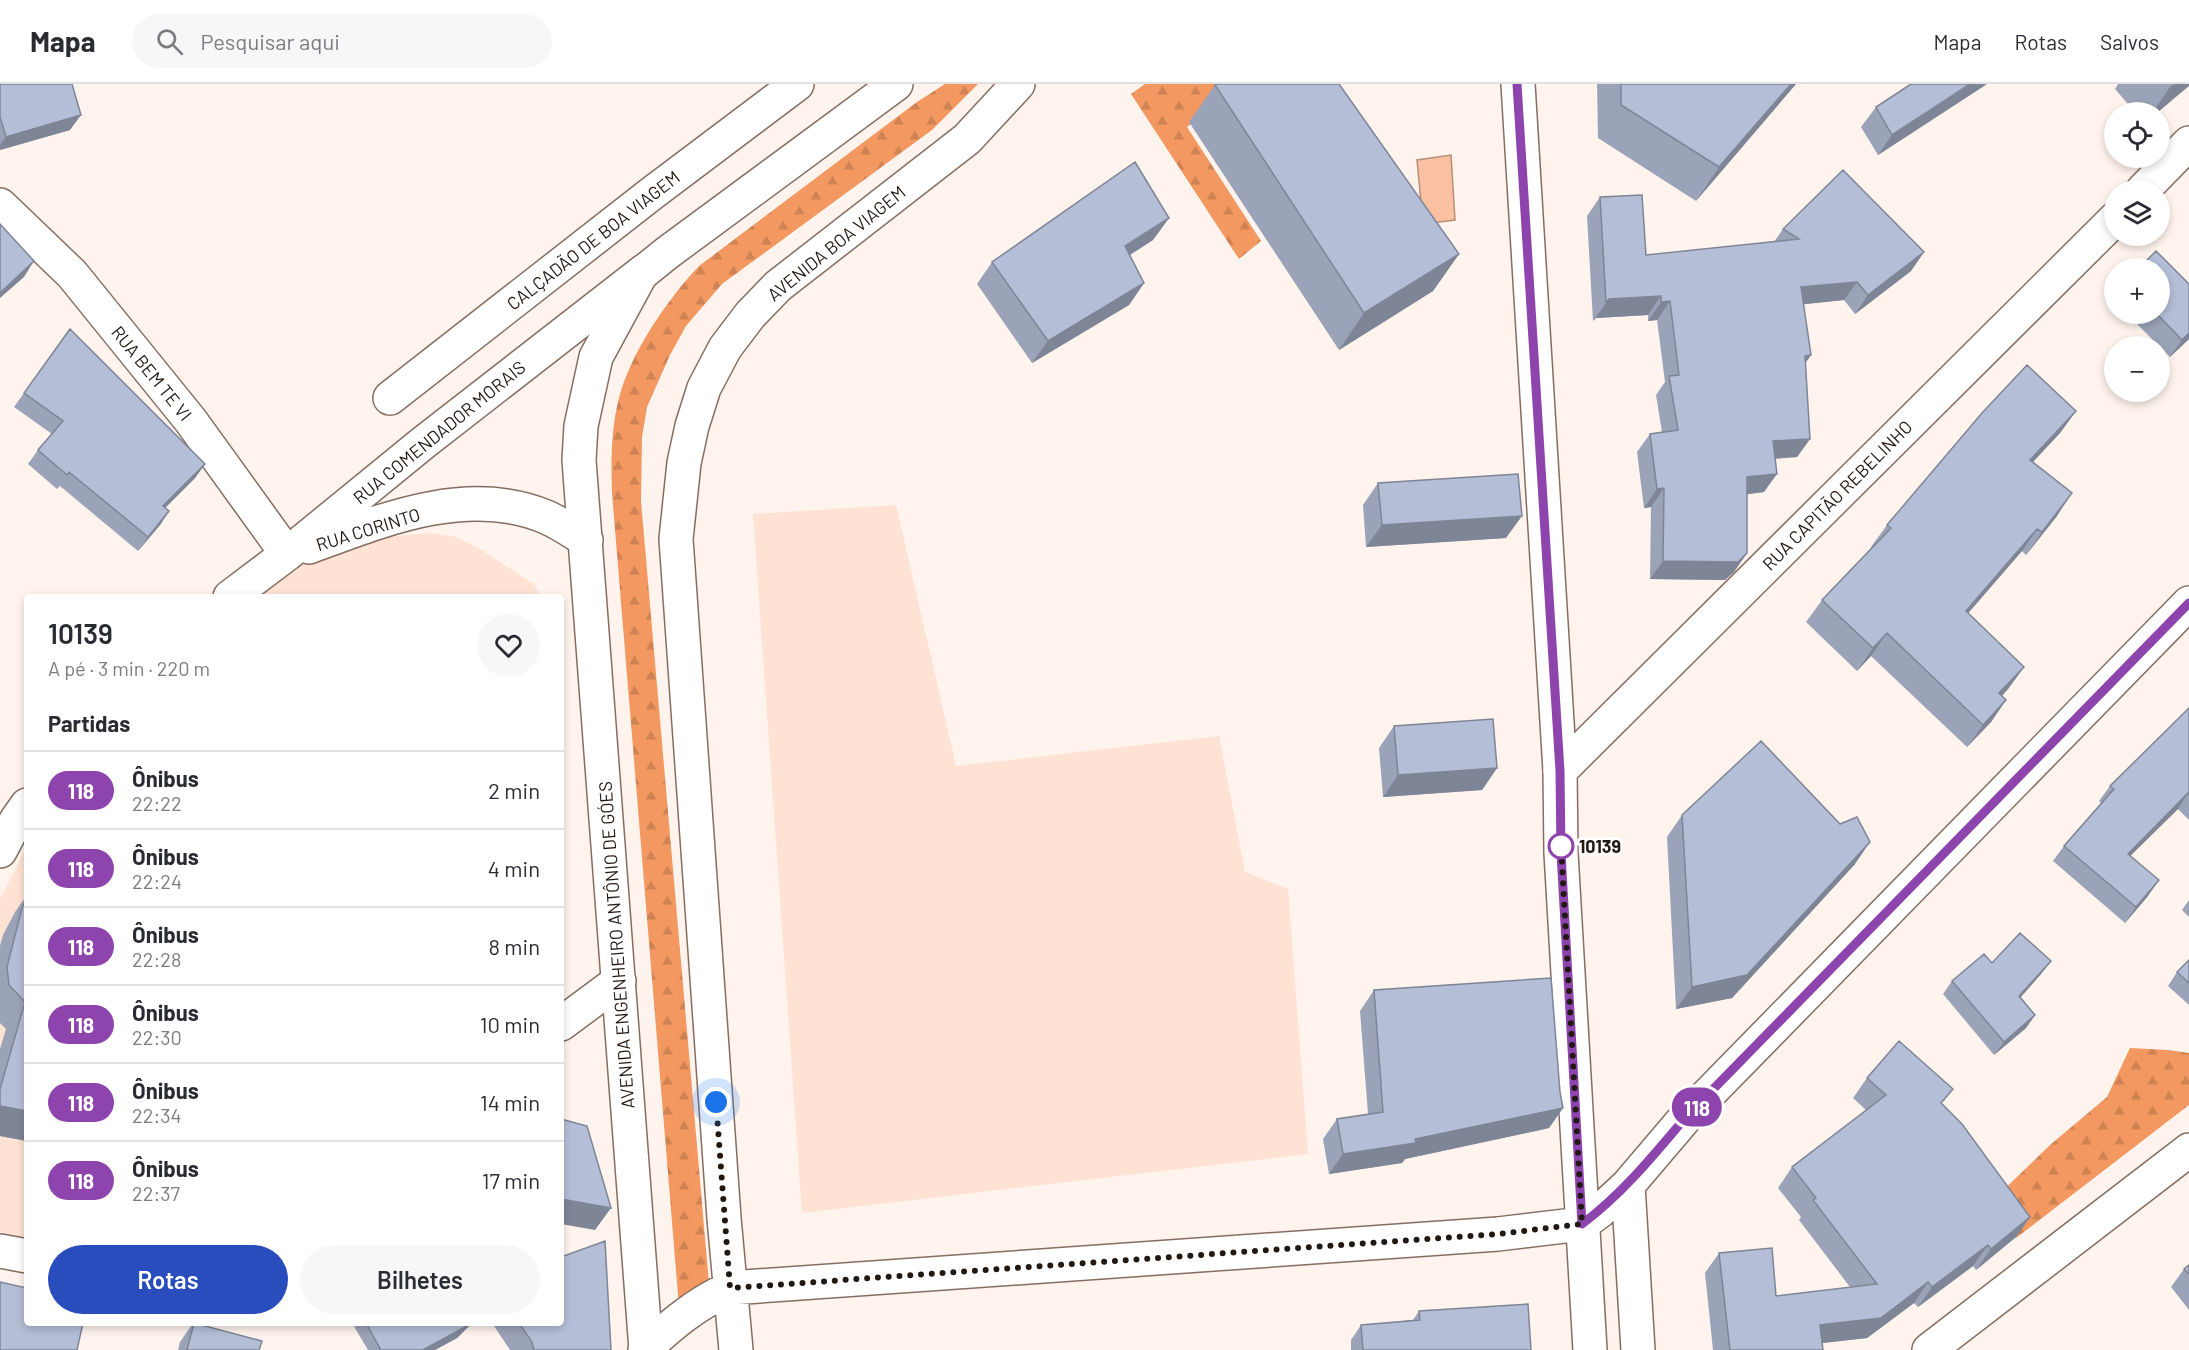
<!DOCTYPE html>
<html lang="pt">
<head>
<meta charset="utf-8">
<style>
	:root { --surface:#fff; --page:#f7f7f7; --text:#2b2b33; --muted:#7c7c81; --line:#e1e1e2; --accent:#294dbd }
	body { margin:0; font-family:Barlow,sans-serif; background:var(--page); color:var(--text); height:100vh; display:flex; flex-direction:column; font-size:22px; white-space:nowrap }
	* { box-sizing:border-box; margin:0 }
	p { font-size:20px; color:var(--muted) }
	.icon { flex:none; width:33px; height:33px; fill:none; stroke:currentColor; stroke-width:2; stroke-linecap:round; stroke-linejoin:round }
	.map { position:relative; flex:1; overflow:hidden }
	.drawer { position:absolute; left:24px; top:510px; width:540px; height:732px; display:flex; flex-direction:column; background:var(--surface); border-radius:6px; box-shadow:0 3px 9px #0003 }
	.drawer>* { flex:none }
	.badge { padding:0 12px; border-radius:20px; font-size:21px; line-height:39px }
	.controls { position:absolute; left:2104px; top:18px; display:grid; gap:12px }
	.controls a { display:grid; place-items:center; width:66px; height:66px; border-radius:50%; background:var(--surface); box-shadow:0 3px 9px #0003; font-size:30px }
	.you { position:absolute; width:30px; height:30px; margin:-15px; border:4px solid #fff; border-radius:50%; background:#1a73e8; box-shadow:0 0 0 9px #1a73e833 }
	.map>.badge { position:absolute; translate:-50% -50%; box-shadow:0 0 0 3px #fff }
	h2 { padding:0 24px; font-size:22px; line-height:54px }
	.round { display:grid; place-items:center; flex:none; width:63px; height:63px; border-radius:32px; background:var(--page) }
	.head { display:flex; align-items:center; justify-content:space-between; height:102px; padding:0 24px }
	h1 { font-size:28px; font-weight:600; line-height:45px }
	.action { display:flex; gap:12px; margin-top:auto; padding:12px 24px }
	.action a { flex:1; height:69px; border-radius:36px; background:var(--accent); color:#fff; font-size:24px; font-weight:600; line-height:69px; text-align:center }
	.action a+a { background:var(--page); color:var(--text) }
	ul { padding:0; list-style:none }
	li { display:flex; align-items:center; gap:18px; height:78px; padding:0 24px; border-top:2px solid var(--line) }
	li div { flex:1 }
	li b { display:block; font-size:22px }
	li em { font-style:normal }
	li .badge { min-width:66px; font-weight:700; text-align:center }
	header { display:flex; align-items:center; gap:36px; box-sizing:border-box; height:84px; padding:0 30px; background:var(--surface); border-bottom:2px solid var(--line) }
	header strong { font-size:28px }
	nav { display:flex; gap:33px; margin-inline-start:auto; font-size:21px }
	.search { width:420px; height:54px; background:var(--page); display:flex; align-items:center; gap:15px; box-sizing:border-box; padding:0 21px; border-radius:33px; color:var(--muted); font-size:22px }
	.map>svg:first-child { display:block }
</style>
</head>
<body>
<header>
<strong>Mapa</strong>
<div class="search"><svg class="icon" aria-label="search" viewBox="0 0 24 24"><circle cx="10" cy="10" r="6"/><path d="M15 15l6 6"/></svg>Pesquisar aqui</div>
<nav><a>Mapa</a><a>Rotas</a><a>Salvos</a></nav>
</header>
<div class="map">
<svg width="2189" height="1266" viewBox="0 0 2189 1266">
	<defs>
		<pattern id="forest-firs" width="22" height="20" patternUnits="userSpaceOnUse" patternTransform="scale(1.5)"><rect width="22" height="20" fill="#f29860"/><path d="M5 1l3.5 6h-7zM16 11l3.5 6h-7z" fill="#cf8252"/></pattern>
	</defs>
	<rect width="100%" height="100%" fill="#fef3ed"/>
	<path fill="#fee2d3" d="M896 421 956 682 1219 652 1245 788 1288 805 1308 1070 802 1129 753 430Z
		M430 449 456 453 480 465 535 501 540 513H252L309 474 387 453Z
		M27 762V1154L0 1148V815Z"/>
	<path fill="url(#forest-firs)" d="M945 0H978L932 46 722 200 686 242 670 271 647 323 642 353 641 417 709 1200 679 1223 612 409C611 377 611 345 619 314 631 268 667 216 699 182L917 18Z
		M1145 0H1248L1187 43 1261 157 1239 175 1131 10Z
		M2130 964 2168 966 2189 969V1021L2016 1154 1991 1118 2050 1061 2107 1013Z"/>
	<path fill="#f9c1a1" stroke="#b88e76" stroke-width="1.5" d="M1451 71 1455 136 1423 140 1417 76Z"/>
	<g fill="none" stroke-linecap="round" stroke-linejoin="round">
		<g stroke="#856e61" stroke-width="36">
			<path id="minor" d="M2143 106 2189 59
				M0 121 72 190 191 337 287 470
				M390 314 651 110 797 0
				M309 463C382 436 468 400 546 433 560 439 573 448 586 456
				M230 513 287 470 423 359 644 187
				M1560 687 2115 135
				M0 767 17 735 27 721
				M561 940 619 897
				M0 1167 27 1172
				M1929 1266 2189 1066"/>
		</g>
		<g stroke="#856e61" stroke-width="36">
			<path id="major" d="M1518 0 1560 687 1561 769 1590 1266
				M1628 1101 1638 1266
				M645 1265C672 1240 696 1220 730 1204L1498 1150 1582 1140 1600 1127 1628 1101 1685 1034 2189 519
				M646 1266 579 376 581 342 596 273 641 190 667 169 896 0
				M736 1266 724 1134 676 455 684 379 692 342 704 304 725 264 750 231 778 202 967 55 1018 0"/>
		</g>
		<use href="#minor" stroke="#fff" stroke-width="33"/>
		<use href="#major" stroke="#fff" stroke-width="33"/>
	</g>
	<path fill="#9ba3b8" d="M0 0 70 46 0 66Z
		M1597 0H1796L1696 117 1598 54Z
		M1987 0 1878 71 1861 43 1876 23Z
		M2118 0H2189L2158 28H2135L2115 5Z
		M1215 1 1459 170 1433 207 1339 266 1189 38Z
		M1600 113 1646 171 1774 158 1783 145 1924 168 1911 187 1855 230 1844 216 1803 220 1811 271 1805 279 1810 355 1797 373 1775 375 1764 408 1747 410V469L1734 488 1725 496 1650 495 1651 423 1644 424 1637 368 1650 350 1662 348 1656 311 1665 298 1657 236 1648 237V231L1596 234 1593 237 1587 132Z
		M1169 134 1153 156 1130 171 1144 199 1129 221 1032 279 977 200 992 178Z
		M2189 200V255L2170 273 2127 230H2160Z
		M70 245 205 380 195 394 165 424 169 427 160 441 138 467 60 402 57 405 28 380 38 366 52 350 14 323Z
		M2076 327 2060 349 2033 378 2057 432 2026 471 2022 467 1968 529 2024 583 2008 605 2002 612 2006 616 1991 638 1967 663 1871 572 1857 587 1806 538 1822 516 1872 464 1871 463 1887 441Z
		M1378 399 1506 454 1366 463 1363 421Z
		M2189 624V736L2178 725 2130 772 2148 812 2125 839 2053 777 2064 762 2101 719 2099 717 2110 702Z
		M1394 642 1497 684 1482 706 1383 713 1379 664Z
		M1682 731 1855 780 1732 914 1676 925 1667 753Z
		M27 811V1057L0 1052V965L6 945 0 939V862L3 851 15 828Z
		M2189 816V833L2182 826Z
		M2189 876V921L2168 902 2177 888Z
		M2051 877 2041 890 2021 913 2035 931 2026 944 1994 971 1943 910 1952 897 1992 879Z
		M1374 906 1560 1008 1563 1024 1549 1044 1405 1075 1402 1079 1329 1090 1323 1055 1337 1035 1368 1030 1360 927Z
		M1867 994 1943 1020 2030 1133 2016 1153 1976 1186 1973 1182 1918 1223 1914 1219 1867 1254 1822 1259 1823 1266H1713L1705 1189 1719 1169 1776 1212 1850 1203 1799 1136 1801 1133 1778 1104 1792 1083 1866 1026 1853 1014Z
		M2189 1181V1226L2171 1203 2184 1185Z
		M1419 1227 1531 1266H1351V1256L1361 1241 1413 1236Z
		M193 1239 259 1266H178L180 1258Z
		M352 1239H472L457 1254 435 1266H368Z
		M492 1239H561L611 1266H510Z"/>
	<path fill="#7e8596" d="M1791 0H1796L1696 117 1719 83Z
		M1970 0H1987L1878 71 1892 51Z
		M2174 0H2189V2L2158 28H2153L2170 3Z
		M81 31 70 46 0 66V61L6 53Z
		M1169 134 1153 156 1109 184 1125 162Z
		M1924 168 1911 187 1855 230 1868 211Z
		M1459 170 1433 207 1339 266 1364 229Z
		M34 177 24 193 0 214V209Z
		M1857 198 1844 216 1788 222 1801 203Z
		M1144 199 1129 221 1032 279 1048 257Z
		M1661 212 1648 231 1596 234 1593 237 1609 215Z
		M1670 217 1657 236 1648 237 1661 218Z
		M2189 249V255L2170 273 2182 256Z
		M1811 271 1798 290 1805 272Z
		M2076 327 2060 349 2014 398 2030 376Z
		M1810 355 1797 373 1760 375 1773 357Z
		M205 380 195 394 153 436 163 422Z
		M1777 390 1764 408 1734 412 1747 393Z
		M1664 404 1651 423 1644 424 1657 405Z
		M2072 409 2057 432 2026 471 2042 448Z
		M169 427 160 441 138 467 148 453Z
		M1522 432 1506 454 1366 463 1382 441Z
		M2037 445 2022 467 1951 549 1966 527Z
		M1747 469 1734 488 1725 496 1650 495 1663 477Z
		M1887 549 1871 572 1857 587 1873 564Z
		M2024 583 2008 605 1983 631 1999 609Z
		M2006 616 1991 638 1967 663 1983 641Z
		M1497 684 1482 706 1383 713 1398 691Z
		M2188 709 2178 725 2117 785 2128 770Z
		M1870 758 1855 780 1732 914 1676 925 1692 903Z
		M2159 796 2148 812 2125 839 2136 823Z
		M2051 877 2041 890 2010 925 2019 912Z
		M2035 931 2026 944 1994 971 2004 958Z
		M0 1022 27 1027V1057L0 1052Z
		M1563 1024 1549 1044 1405 1075 1402 1079 1329 1090 1343 1070Z
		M561 1115 611 1124 595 1146 561 1140Z
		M2030 1133 2016 1153 1976 1186 1991 1165Z
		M1988 1161 1973 1182 1918 1223 1932 1203Z
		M1928 1198 1914 1219 1867 1254 1805 1261 1820 1241Z
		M469 1239H472L457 1254 435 1266H423Z"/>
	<path fill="#b4bed6" stroke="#7e8596" stroke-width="1.5" d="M0 0H72L81 31 6 53 0 33Z
		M1217 0H1339L1459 170 1364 229 1215 1Z
		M1621 0H1791L1719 83 1621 21Z
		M1911 0H1970L1892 51 1876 23Z
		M1135 78 1169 134 1125 162 1144 199 1048 257 992 178Z
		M1843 86 1924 168 1868 211 1857 198 1801 203 1811 271 1805 272 1810 355 1773 357 1777 390 1747 393V469L1738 478 1663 477 1664 404 1657 405 1650 350 1678 346 1669 292 1679 291 1670 217 1661 218V212L1609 215 1606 218 1600 113 1642 111 1646 171 1799 155 1783 145Z
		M0 140 34 177 0 209Z
		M2156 167 2189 200V249L2182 256 2157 230H2160V184H2139Z
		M70 245 205 380 163 422 169 427 148 453 69 388 67 391 38 366 63 337 24 309Z
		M2027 281 2076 327 2030 376 2072 409 2042 448 2037 445 1966 527 2024 583 1999 609 2006 616 1983 641 1887 549 1873 564 1822 516 1891 444 1887 441 1982 329Z
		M1518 390 1522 432 1382 441 1378 399Z
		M2189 624V710L2188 709 2128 770 2159 796 2136 823 2064 762 2114 705 2110 702Z
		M1493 635 1497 684 1398 691 1394 642Z
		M1761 657 1840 740 1857 733 1870 758 1747 891 1692 903 1682 731Z
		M27 814V1027L0 1022V1005L25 918 9 901 7 883 22 824Z
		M2020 849 2051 877 2019 912 2035 931 2004 958 1952 897 1984 870 1992 879Z
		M2189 876V899L2177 888Z
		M1551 894 1560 1008 1563 1024 1415 1055 1416 1059 1343 1070 1337 1035 1383 1028 1374 906Z
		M1899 957 1953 1005 1941 1019 1962 1040 2030 1133 1991 1165 1988 1161 1932 1203 1928 1198 1881 1234 1820 1241 1823 1266H1730L1719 1169 1772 1164 1776 1212 1877 1200 1813 1116 1816 1114 1792 1083 1886 1011 1867 994Z
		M561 1035 587 1042 611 1124 561 1115Z
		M605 1157 611 1266H534L532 1258 519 1239H561V1173Z
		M2189 1181V1190L2184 1185Z
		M0 1198 27 1204V1239H83L77 1266H0Z
		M1528 1220 1531 1266H1363L1361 1241 1420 1236 1419 1227Z
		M194 1239 262 1257 259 1266H187Z
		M366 1239H469L465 1243 423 1266H381Z"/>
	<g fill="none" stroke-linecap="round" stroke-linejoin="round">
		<g stroke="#fff" stroke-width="14">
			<path id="line" d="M1517 0 1560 687 1561 769 1582 1140C1622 1110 1653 1072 1685 1034L2189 519"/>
		</g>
		<use href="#line" stroke="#8e44ad" stroke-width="9"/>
		<path stroke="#211812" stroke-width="6" stroke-dasharray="0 10.8" d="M716 1018 730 1204 1498 1150 1582 1140 1561 762"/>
	</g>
	<circle fill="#fff" stroke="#8e44ad" stroke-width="3" cx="1561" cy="762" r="12"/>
	<g text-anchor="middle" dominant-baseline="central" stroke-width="6" stroke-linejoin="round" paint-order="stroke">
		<g font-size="18" fill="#211812" stroke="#fff">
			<text transform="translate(593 156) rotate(-38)">CALÇADÃO DE BOA VIAGEM</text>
			<text transform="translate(836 159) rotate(-39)">AVENIDA BOA VIAGEM</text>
			<text transform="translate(152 289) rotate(51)">RUA BEM TE VI</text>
			<text transform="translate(439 348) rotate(-39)">RUA COMENDADOR MORAIS</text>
			<text transform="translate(1837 411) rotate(-45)">RUA CAPITÃO REBELINHO</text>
			<text transform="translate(368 445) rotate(-17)">RUA CORINTO</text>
			<text transform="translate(616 861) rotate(-94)">AVENIDA ENGENHEIRO ANTÔNIO DE GÓES</text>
		</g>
		<g font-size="18" font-weight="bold" fill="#211812" stroke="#fff" text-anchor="start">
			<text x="1579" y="762">10139</text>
		</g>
	</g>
</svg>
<div class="controls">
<a><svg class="icon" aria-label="locate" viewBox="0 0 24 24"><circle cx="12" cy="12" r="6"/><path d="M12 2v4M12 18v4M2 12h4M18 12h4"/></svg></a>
<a><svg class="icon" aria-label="layers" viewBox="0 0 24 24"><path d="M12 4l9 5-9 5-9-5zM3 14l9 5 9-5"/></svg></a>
<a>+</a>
<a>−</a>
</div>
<div class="you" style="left:716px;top:1018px"></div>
<b class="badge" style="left:1697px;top:1023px;background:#8e44ad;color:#fff">118</b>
<section class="drawer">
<div class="head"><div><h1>10139</h1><p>A pé · 3 min · 220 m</p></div><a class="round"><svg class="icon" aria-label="heart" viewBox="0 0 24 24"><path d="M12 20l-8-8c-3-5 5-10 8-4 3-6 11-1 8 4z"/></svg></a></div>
<h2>Partidas</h2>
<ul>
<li><span class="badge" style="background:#8e44ad;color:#fff">118</span><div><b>Ônibus</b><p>22:22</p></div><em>2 min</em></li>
<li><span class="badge" style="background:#8e44ad;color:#fff">118</span><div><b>Ônibus</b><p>22:24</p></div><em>4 min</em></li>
<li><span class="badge" style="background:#8e44ad;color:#fff">118</span><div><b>Ônibus</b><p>22:28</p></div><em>8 min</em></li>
<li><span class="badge" style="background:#8e44ad;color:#fff">118</span><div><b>Ônibus</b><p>22:30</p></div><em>10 min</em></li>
<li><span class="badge" style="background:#8e44ad;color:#fff">118</span><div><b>Ônibus</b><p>22:34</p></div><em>14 min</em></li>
<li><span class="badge" style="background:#8e44ad;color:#fff">118</span><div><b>Ônibus</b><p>22:37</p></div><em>17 min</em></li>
</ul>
<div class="action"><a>Rotas</a><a>Bilhetes</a></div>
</section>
</div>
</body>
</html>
